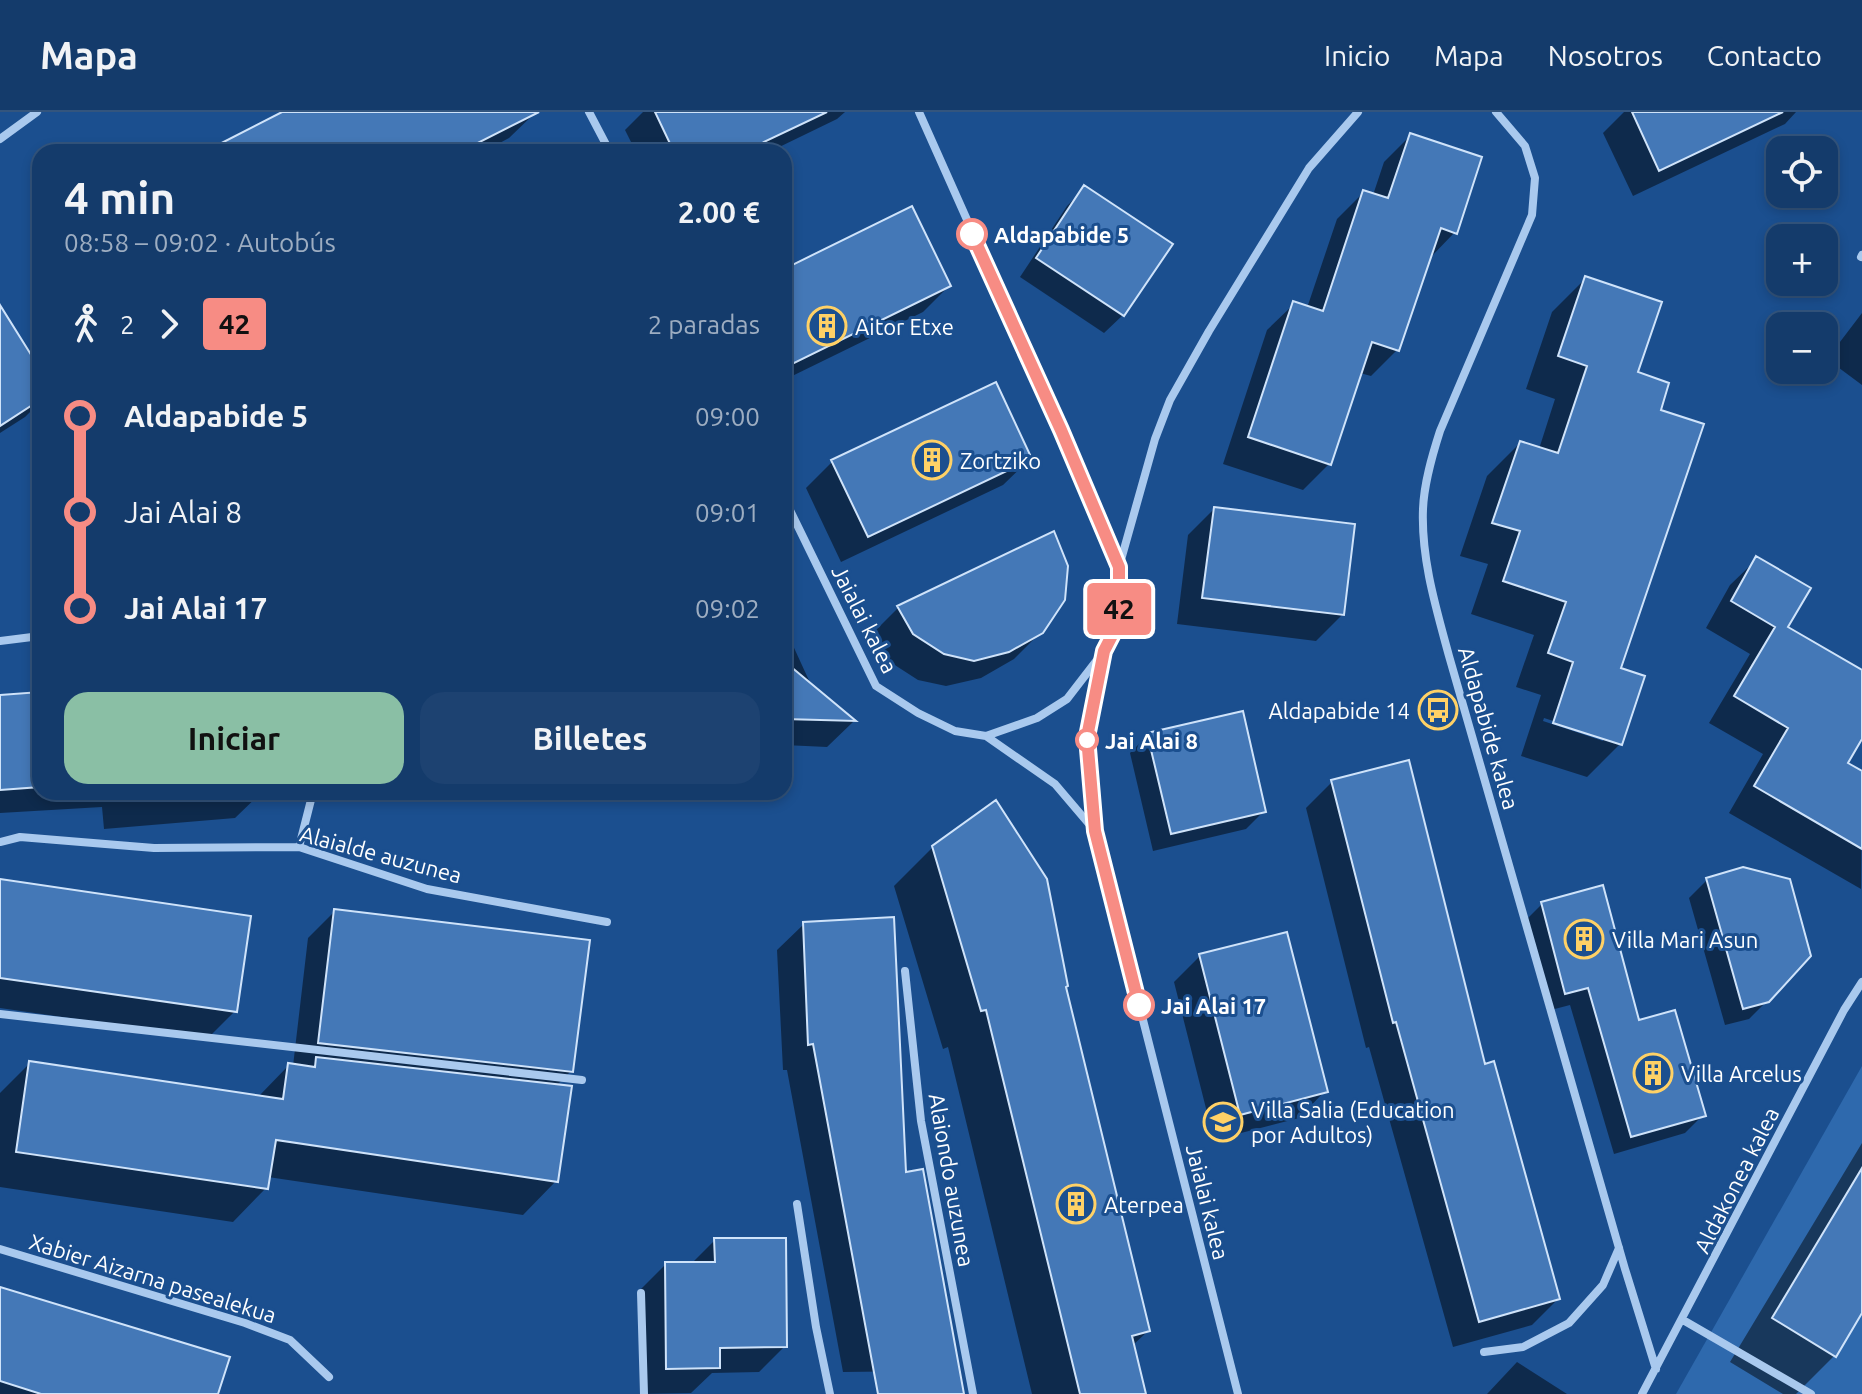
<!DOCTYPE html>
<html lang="es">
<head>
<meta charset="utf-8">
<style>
	:root { --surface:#143b6b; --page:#1d4271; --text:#f1f3f6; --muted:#9dadc1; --line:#33557e; --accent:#8abfa5 }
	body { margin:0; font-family:Ubuntu,sans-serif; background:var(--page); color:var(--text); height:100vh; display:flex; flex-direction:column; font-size:30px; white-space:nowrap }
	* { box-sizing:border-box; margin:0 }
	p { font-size:26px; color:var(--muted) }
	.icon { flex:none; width:44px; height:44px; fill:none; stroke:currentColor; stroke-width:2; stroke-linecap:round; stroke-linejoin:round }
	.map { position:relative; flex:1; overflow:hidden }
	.panel { position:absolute; left:32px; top:32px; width:760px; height:656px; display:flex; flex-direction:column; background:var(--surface); border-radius:24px; box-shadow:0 4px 12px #0003,0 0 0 2px var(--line) }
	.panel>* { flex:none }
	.badge { padding:0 16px; border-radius:6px; font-size:28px; line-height:52px }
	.controls { position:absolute; left:1766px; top:24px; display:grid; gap:16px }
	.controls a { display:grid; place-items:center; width:72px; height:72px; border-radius:16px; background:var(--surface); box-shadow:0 4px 12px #0003,0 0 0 2px var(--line); font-size:40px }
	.map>.badge { position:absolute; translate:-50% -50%; box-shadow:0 0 0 4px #fff }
	.legs { display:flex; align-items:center; gap:12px; height:88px; padding:0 32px; font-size:26px }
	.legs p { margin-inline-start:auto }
	.headline { display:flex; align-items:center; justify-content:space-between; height:136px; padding:0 32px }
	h1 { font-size:44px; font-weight:700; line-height:60px }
	.cta { display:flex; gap:16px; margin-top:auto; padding:16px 32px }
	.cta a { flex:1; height:92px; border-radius:24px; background:var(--accent); color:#111; font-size:32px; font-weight:700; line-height:92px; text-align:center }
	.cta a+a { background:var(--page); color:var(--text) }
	ul { padding:0 32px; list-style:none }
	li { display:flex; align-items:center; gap:28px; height:96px; font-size:30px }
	li i { display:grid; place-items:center; width:12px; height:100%; margin:0 10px; background:currentColor }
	li i::after { content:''; width:20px; height:20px; margin:-10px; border:6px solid; border-radius:50%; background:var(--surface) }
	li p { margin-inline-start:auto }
	li:first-child i { background:linear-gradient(#0000 50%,currentColor 0) }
	li:last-child i { background:linear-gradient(currentColor 50%,#0000 0) }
	header { display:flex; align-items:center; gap:48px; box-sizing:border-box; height:112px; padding:0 40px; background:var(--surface); border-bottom:2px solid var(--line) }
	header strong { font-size:38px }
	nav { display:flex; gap:44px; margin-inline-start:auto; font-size:28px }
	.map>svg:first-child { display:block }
</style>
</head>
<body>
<header>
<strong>Mapa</strong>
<nav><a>Inicio</a><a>Mapa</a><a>Nosotros</a><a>Contacto</a></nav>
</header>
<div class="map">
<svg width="1862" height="1282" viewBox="0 0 1862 1282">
	<rect width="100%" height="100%" fill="#1b4f8f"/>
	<path fill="#2e69ad" d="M1862 954V1282H1676Z"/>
	<path fill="#0007" fill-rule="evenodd" d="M286 0H536L509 26 483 40H222Z
		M643 0H845L837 7 769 40H636L625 18Z
		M1624 0H1796L1785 12 1633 84 1603 21Z
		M1411 23 1455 120 1429 147 1397 238 1371 264 1360 261 1329 352 1303 378 1223 352 1267 218 1294 192 1307 196 1337 107 1364 80 1373 83 1384 50Z
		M1085 76 1123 203 1104 221 1020 165 1067 94Z
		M784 159 949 174 923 200 784 268Z
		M1585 167 1658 299 1619 557 1620 632 1587 665 1521 644 1541 583 1516 575 1534 523 1471 502 1488 452 1460 444 1487 364 1520 331 1539 337 1555 287 1526 277 1552 200ZM1544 606 1603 625V629L1543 609Z
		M0 197 40 260V290L25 305 0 321Z
		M1862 201V273L1827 247Z
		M1030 347 1003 373 841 450 806 376 832 350Z
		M1214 397 1343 502 1316 529 1177 512 1188 423Z
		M1757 447 1786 516 1862 560V623L1846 652 1862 661 1861 777 1729 701 1763 642 1709 611 1750 542 1706 516 1730 473Z
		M898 496 1041 520 1014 547 981 566 946 574 918 568 887 548 872 522Z
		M784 514 812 575 853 610 827 635 784 633Z
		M40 582V680H262L235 706 104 717 102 695 0 701V585Z
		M1148 623 1264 699 1246 717 1153 739 1130 641Z
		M1332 670 1484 954 1558 1187 1532 1213 1453 1235 1369 935 1366 936 1306 696Z
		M933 735 1064 876 1148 1219 1132 1234 1144 1282H1032L948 935 943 937 894 774Z
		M1707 768 1768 888 1749 907 1725 913 1689 786Z
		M0 770 235 899 208 926 0 896Z
		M1542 792 1637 911 1703 1003 1685 1021 1614 1042 1570 893 1547 899 1524 810Z
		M335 799 571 959 556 974V1069L523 1103 268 1065 266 1076 233 1110 0 1075V981L30 951 258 985 289 953 293 954 308 826Z
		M804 812 904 1063 927 1259 843 1260 787 958H783L777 838Z
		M1200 844 1325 979 1299 1006 1214 1028 1174 870Z
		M1862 1031V1197L1834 1244 1796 1282H1783L1730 1250Z
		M715 1128 785 1234 759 1260 712 1261 691 1281 640 1282 639 1179 666 1152H691Z
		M0 1177 216 1282H0Z
		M1517 1250 1567 1282H1487Z"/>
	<path fill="#4478b7" stroke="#cfe3fa" stroke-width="2" d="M282 0H539L460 40H204Z
		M655 0H827L743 40H674Z
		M1632 0H1783L1659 59Z
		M1410 21 1482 45 1457 122 1441 116 1399 239 1372 230 1331 353 1248 325 1293 189 1323 199 1363 78 1388 86Z
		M1084 73 1173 132 1124 204 1036 146Z
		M912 94 951 174 784 256V157Z
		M1585 164 1662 190 1638 260 1669 271 1661 298 1704 312 1621 556 1645 564 1622 633 1553 611 1573 550 1548 541 1566 490 1503 469 1520 419 1492 411 1520 329 1558 341 1587 254 1558 244Z
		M0 193 40 257V288L0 314Z
		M996 270 1032 347 868 425 831 348Z
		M1214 395 1355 412 1344 503 1202 486Z
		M1054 419 1068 454 1065 488 1043 521 1009 540 974 549 944 542 913 522 897 494Z
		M1756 444 1811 476 1788 515 1862 558V627L1848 651 1862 659V737L1754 674 1788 616 1734 584 1775 515 1731 489Z
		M784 549 856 609 784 607Z
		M40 580V675L0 678V583Z
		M1243 599 1266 700 1171 722 1147 621Z
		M1409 648 1485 952 1494 949 1560 1187 1479 1210 1396 910 1393 911 1331 668Z
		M996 688 1047 767 1068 874 1066 875 1150 1219 1132 1224 1146 1282H1080L986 898 981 899 932 734Z
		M1743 755 1790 767 1811 844 1769 890 1743 897 1706 766Z
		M0 767 251 804 237 900 0 866Z
		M1603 773 1639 908 1675 898 1706 1004 1631 1025 1588 876 1565 882 1541 790Z
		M334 797 590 828 573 960 318 931Z
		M894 805 906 1060 923 1057 964 1282H878L813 932 808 933 803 810Z
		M1287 820 1328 980 1240 1003 1199 842Z
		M316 945 572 974 558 1070 276 1028 268 1077 16 1040 29 949 283 987 288 951 315 955Z
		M1862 1056V1201L1836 1245 1772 1206Z
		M714 1126H786L787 1235 720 1236V1256L666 1257 665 1150H715Z
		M0 1175 230 1245 218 1282H41L0 1269Z"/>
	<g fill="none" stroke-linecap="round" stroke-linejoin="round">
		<path stroke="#a9c9ee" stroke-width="8" d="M589 0 610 40
			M919 0 1091 386 1119 454
			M1496 0 1525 34 1535 66 1532 103 1440 319C1432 344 1424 371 1423 397 1421 447 1436 496 1449 544L1625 1157 1656 1257
			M0 27 37 0
			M1861 145 1862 143
			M784 386 876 574 918 601 955 619 986 624 1055 672 1095 719 1238 1282
			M0 529 40 524
			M986 624 1037 606 1067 587 1104 539 1119 510V455L1155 327 1170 288 1209 219 1309 56 1358 0
			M1095 719 1087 625 1103 542
			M0 730 20 725 154 736 299 735 427 777 607 810
			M299 735 313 680
			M905 859 921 1009 973 1282
			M0 902 582 968
			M797 1092 816 1215 830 1282
			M0 1137 245 1211 290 1228 329 1265
			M641 1181 644 1282
			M1683 1208 1811 1282
			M1484 1240 1523 1235 1569 1211 1603 1173 1619 1136
			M1642 1282 1844 898 1862 870"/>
	</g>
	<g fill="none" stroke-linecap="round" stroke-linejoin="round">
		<g stroke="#fff" stroke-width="18">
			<path id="line-1" d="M972 122 1061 318 1119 455V510L1104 539 1087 625 1095 719 1139 893"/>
		</g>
		<use href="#line-1" stroke="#f78c84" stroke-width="12"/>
	</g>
	<defs>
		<g id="building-ring" transform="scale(2)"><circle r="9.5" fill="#1b4f8f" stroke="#ffd166" stroke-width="1.5"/><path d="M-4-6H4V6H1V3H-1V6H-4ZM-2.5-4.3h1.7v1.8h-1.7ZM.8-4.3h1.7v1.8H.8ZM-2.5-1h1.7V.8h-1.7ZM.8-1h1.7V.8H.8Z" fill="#ffd166"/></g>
		<g id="bus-ring" transform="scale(2)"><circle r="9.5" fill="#1b4f8f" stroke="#ffd166" stroke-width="1.5"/><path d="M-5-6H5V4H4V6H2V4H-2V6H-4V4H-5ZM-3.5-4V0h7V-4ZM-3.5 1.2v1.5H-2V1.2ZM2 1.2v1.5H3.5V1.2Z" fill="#ffd166"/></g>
		<g id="university-ring" transform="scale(2)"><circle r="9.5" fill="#1b4f8f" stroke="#ffd166" stroke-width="1.5"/><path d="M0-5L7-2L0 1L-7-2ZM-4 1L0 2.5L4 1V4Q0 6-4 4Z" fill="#ffd166"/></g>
	</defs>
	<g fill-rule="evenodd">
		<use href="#building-ring" x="827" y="214"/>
		<use href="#building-ring" x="932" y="348"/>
		<use href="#bus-ring" x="1438" y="598"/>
		<use href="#building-ring" x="1584" y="827"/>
		<use href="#building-ring" x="1653" y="961"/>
		<use href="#university-ring" x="1223" y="1010"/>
		<use href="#building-ring" x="1076" y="1092"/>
	</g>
	<g fill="#fff" stroke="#f78c84" stroke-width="4">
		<circle cx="972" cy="122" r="14"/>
		<circle cx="1087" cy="628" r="10"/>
		<circle cx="1139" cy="893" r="14"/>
	</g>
	<g text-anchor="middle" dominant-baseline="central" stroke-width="6" stroke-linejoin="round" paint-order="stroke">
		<g font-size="22" font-weight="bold" fill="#fff" stroke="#1b4f8f" text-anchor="start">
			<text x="994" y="122">Aldapabide 5</text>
			<text x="1105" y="628">Jai Alai 8</text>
			<text x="1161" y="893">Jai Alai 17</text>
		</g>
		<g font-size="22" fill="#fff" stroke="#1b4f8f" text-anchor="start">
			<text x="855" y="214">Aitor Etxe</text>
			<text x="960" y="348">Zortziko</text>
			<text x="1410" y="598" text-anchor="end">Aldapabide 14</text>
			<text x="1612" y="827">Villa Mari Asun</text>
			<text x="1681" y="961">Villa Arcelus</text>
			<text x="1251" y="997">Villa Salia (Education<tspan x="1251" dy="25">por Adultos)</tspan></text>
			<text x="1104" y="1092">Aterpea</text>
		</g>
		<g font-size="22" fill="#fff" stroke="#1b4f8f">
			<text transform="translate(865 507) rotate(63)">Jaialai kalea</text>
			<text transform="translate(1489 616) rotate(74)">Aldapabide kalea</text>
			<text transform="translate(381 742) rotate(15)">Alaialde auzunea</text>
			<text transform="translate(952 1068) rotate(80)">Alaiondo auzunea</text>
			<text transform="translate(1736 1068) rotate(-63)">Aldakonea kalea</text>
			<text transform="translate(1208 1090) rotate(76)">Jaialai kalea</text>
			<text transform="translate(153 1166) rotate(17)">Xabier Aizarna pasealekua</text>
		</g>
	</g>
</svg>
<div class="controls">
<a><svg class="icon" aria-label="locate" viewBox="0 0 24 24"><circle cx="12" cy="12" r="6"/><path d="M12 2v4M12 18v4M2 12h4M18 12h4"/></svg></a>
<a>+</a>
<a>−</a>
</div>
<b class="badge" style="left:1119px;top:497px;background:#f78c84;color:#111">42</b>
<section class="panel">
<div class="headline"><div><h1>4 min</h1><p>08:58 – 09:02 · Autobús</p></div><b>2.00 €</b></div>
<div class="legs"><svg class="icon" aria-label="walk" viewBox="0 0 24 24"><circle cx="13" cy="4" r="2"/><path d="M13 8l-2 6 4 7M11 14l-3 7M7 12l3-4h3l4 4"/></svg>2<svg class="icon" aria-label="forward" viewBox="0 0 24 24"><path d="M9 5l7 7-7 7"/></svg><b class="badge" style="background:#f78c84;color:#111">42</b><p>2 paradas</p></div>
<ul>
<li><i style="color:#f78c84"></i><b>Aldapabide 5</b><p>09:00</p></li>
<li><i style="color:#f78c84"></i><span>Jai Alai 8</span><p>09:01</p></li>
<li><i style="color:#f78c84"></i><b>Jai Alai 17</b><p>09:02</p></li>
</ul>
<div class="cta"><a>Iniciar</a><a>Billetes</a></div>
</section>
</div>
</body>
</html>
